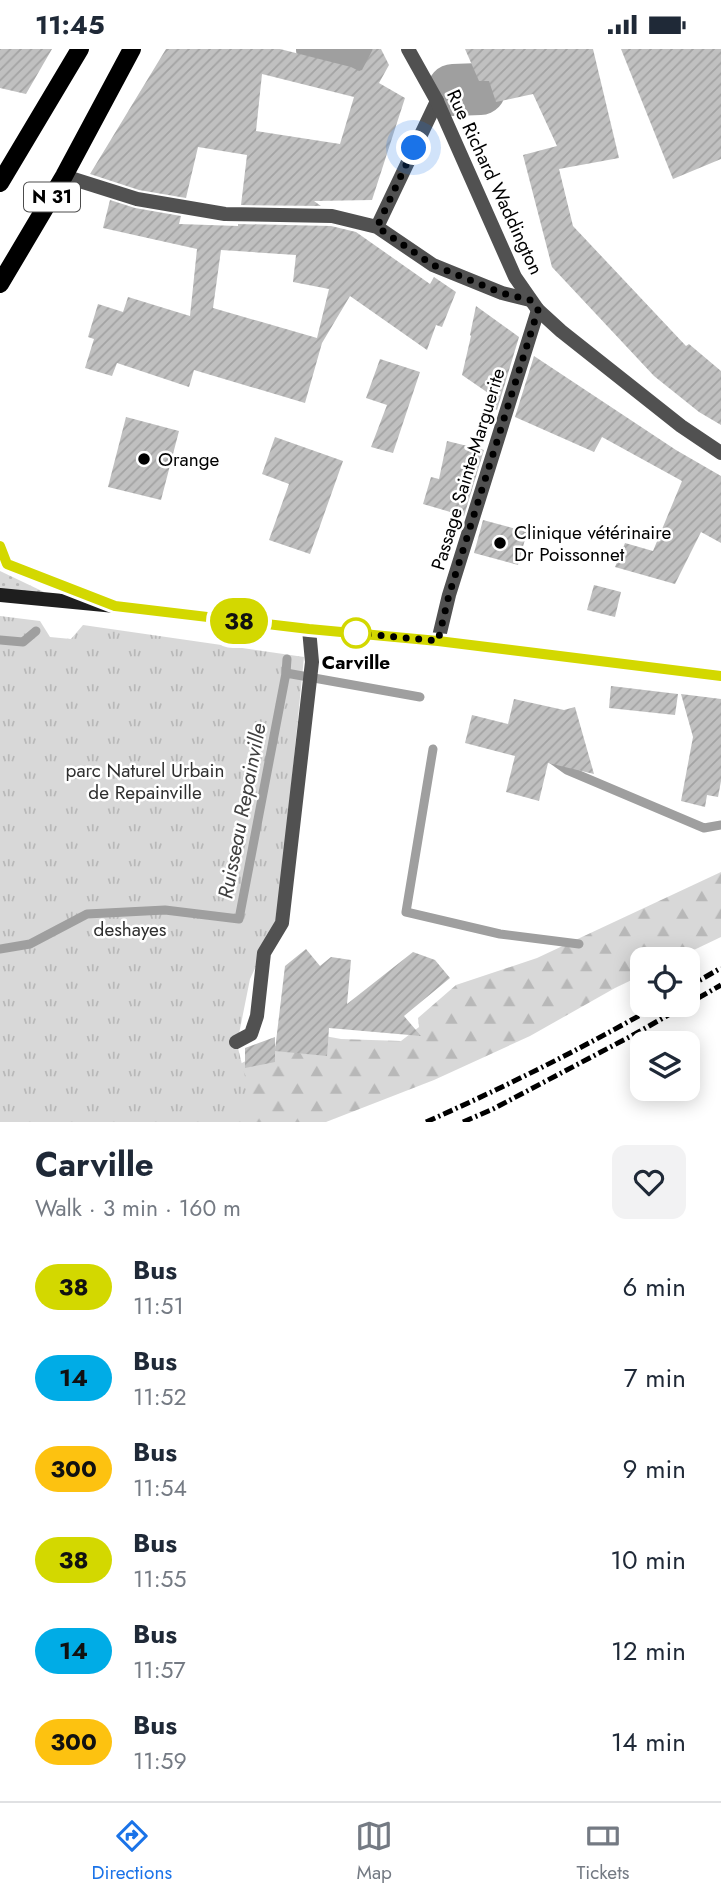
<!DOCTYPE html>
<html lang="en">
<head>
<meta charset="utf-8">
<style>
	:root { --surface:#fff; --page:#f2f2f3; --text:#1f2937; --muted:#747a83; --line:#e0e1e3; --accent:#1a73e8 }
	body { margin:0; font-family:Jost,sans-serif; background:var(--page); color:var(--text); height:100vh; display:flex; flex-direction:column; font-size:26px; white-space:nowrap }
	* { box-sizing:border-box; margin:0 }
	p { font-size:23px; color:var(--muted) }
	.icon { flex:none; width:38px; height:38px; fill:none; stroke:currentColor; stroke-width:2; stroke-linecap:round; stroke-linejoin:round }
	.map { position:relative; height:1073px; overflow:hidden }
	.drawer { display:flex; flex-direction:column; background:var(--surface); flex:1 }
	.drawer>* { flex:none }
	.badge { padding:0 14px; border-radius:23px; font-size:24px; line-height:46px }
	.fabs { position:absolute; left:630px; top:898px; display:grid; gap:14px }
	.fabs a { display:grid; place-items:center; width:70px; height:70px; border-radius:14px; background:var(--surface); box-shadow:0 4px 18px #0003; font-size:35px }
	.you { position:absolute; width:35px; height:35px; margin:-18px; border:5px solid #fff; border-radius:50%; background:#1a73e8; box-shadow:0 0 0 10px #1a73e833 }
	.map>.badge { position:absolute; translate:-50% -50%; box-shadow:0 0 0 4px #fff }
	.round { display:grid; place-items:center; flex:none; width:74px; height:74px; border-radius:14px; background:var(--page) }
	.head { display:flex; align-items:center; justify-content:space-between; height:119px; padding:0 35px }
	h1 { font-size:33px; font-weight:700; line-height:52px }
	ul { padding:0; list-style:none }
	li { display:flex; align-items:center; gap:21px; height:91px; padding:0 35px }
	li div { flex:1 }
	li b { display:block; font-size:26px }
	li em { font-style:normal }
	li .badge { min-width:77px; font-weight:700; text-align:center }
	.status { display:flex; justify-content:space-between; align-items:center; height:49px; padding:0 35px; background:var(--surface); direction:ltr }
	.status svg { height:19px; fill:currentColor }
	.tabs { display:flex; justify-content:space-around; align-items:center; height:98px; border-top:2px solid var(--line); background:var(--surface); font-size:19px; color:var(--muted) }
	.tabs a { display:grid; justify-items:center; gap:4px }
	.tabs .active { color:var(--accent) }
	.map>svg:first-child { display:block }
</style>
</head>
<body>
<div class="status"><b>11:45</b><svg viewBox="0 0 49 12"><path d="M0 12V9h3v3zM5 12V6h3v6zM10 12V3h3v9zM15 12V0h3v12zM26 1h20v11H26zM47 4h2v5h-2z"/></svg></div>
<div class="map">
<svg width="721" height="1073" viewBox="0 0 721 1073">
	<defs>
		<pattern id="grass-dots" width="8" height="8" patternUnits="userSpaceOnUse" patternTransform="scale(1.75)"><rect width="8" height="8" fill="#d8d8d8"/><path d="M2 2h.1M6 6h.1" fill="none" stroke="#b8b8b8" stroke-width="1.8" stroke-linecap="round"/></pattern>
		<pattern id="forest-firs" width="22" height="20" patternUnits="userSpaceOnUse" patternTransform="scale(1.75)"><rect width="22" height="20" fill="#d8d8d8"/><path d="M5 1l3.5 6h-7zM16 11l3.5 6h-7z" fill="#b8b8b8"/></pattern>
		<pattern id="park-tufts" width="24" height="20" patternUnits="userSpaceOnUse" patternTransform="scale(1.75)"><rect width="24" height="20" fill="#d8d8d8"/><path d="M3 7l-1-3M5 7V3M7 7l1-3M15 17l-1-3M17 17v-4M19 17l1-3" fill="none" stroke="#b8b8b8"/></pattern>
		<pattern id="building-hatch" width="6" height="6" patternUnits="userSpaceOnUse" patternTransform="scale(1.75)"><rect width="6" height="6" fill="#c0c0c0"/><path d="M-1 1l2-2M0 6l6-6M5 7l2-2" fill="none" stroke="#a3a3a3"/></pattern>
	</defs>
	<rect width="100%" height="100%" fill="#fff"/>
	<path fill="url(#grass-dots)" d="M0 522 44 543H28L0 540Z"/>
	<path fill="url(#forest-firs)" d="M721 823V888L675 910H642V926L615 939 530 987 434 1031 326 1073H117L234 1018 303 983 341 990 401 992 419 978 418 969 456 936 537 909Z"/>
	<path fill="url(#park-tufts)" d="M0 567 40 572 50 588 71 590 83 576 304 608 278 871 250 930 239 985 238 999 256 1073H0Z"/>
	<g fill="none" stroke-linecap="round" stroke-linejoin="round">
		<path stroke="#9f9f9f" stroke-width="9" d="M0 591 23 593 36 582
			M286 624 420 648
			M433 700 406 863 500 885 579 895
			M553 711 567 721 704 779 721 776
			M0 900 30 895 87 865 165 861 239 870 286 624 287 610"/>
		<path stroke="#9f9f9f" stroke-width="52" d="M322 0 348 8
			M453 41 480 40"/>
	</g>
	<path fill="url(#building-hatch)" fill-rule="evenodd" d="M0 0H52L26 45 0 39Z
		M166 0H280L351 18 359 22 362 21 373 0H381L389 16 379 34 405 49 372 151 314 152 321 157 241 156 247 106 198 98 186 149 139 141 90 125ZM262 25 354 48 340 95 256 82Z
		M465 0H593L619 109 559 120 573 177 686 297 689 295 721 322V376L699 363 654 327 552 218 523 106 557 97 533 45 496 53 489 32H479Z
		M621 0H721V110L673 130Z
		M110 151 135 159 181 167 179 175 238 177V175L331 177 356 183 430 235 434 228 456 243 442 278 436 276 427 301 350 247 322 294 305 354 194 321 189 338 117 314 112 327 85 319 94 290 88 288 98 255 123 263 128 248 190 267 197 200 103 179ZM221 201 296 206 293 233 329 240 317 289 213 259Z
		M476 257 519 288 497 361 490 358 494 348 462 326 471 287 470 286Z
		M534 307 676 401 721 427V494L701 483 675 535 615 518 625 494 653 502 682 432 602 388 594 403 515 368Z
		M380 310 420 323 393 404 371 398 387 356 366 349Z
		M126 368 179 382 161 451 108 438Z
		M275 388 343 412 310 505 269 491 289 435 262 425Z
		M447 392 484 401 464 467 423 455 431 428 439 430Z
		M483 471 527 483 518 516 474 504Z
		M594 536 621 543 615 568 587 561Z
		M611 637 678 645 675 666 609 659Z
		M681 645 721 650V732L718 748 707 746 705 758 681 752 693 688Z
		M514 650 564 661 575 658 594 725 548 714 539 752 506 743 515 707 465 694 472 666 508 675Z
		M306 900 320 917 331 908 351 911 347 955 413 903 435 911 450 929 404 967 421 987 329 979 327 1007 275 1002V1013L245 1019V999L275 988V1001L285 917Z"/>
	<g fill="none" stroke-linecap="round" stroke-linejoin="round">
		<path stroke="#515151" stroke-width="14" d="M236 993 251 985 257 967 264 904 282 874 312 613 309 580"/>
		<path stroke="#515151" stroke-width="14" d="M64 127 137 150 225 165 332 167 377 178 433 216 502 244 530 251
			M377 178 437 52
			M438 592 449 546 538 261"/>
		<path stroke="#515151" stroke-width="14" d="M408 0 437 52 515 228 538 261 561 282 681 377 721 404"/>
		<path stroke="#1e1e1e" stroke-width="14" d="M0 510 7 515 99 551
			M0 546 115 557 309 580 438 592 721 627"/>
		<path stroke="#000" stroke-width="18" d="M0 134 80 0
			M0 235 64 127 132 0"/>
		<path stroke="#000" stroke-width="5" stroke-dasharray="10 3.5 2 3.5" stroke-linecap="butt" d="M688 938 721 919
			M426 1073C505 1038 583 999 658 956
			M463 1073 493 1060 635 985 721 936"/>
	</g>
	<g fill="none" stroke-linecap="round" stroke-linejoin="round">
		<g stroke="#fff" stroke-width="16">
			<path id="line" d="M0 497 7 515 115 557 309 580 438 592 721 627"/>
		</g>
		<use href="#line" stroke="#d3d800" stroke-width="10"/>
		<path stroke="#000" stroke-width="7" stroke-dasharray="0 12.6" d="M356 584 438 592 449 546 538 261 530 251 502 244 433 216 377 178 414 99"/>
	</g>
	<g fill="#000" stroke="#fff" stroke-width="2.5">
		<circle cx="144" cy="410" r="7"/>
		<circle cx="500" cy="494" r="7"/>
	</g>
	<circle fill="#fff" stroke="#d3d800" stroke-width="3.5" cx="356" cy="584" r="14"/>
	<g text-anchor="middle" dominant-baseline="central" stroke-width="5" stroke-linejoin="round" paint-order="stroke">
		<rect fill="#fff" stroke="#4c4c4c" stroke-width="2" x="24" y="133.5" width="56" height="29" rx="5"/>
		<g font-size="18" font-weight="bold" fill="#000">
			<text x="52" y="148">N 31</text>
		</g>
		<g font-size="19" fill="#000" stroke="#fff">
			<text transform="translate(495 133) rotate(65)">Rue Richard Waddington</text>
			<text transform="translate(468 420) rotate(-73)">Passage Sainte-Marguerite</text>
		</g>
		<g font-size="19" fill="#000" stroke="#fff" text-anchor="start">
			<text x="158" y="410">Orange</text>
			<text x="514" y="483">Clinique vétérinaire<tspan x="514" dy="22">Dr Poissonnet</tspan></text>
		</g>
		<g font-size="19" font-weight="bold" fill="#000" stroke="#fff">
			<text x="356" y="613">Carville</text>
		</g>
		<g font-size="19" fill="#2f2f2f" stroke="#fff">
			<text x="145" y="721">parc Naturel Urbain<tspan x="145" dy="22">de Repainville</tspan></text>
			<text x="130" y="880">deshayes</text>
		</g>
		<g font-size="21" font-style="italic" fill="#404040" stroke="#fff">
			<text transform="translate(242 762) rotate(-79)">Ruisseau Repainville</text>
		</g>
	</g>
</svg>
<div class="fabs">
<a><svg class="icon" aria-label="locate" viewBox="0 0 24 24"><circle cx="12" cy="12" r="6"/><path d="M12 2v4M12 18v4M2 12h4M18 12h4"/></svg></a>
<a><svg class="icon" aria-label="layers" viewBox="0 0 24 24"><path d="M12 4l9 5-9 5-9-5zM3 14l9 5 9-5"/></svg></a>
</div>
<div class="you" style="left:414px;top:99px"></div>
<b class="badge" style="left:239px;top:572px;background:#d3d800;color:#111">38</b>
</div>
<section class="drawer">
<div class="head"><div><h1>Carville</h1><p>Walk · 3 min · 160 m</p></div><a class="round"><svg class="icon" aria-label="heart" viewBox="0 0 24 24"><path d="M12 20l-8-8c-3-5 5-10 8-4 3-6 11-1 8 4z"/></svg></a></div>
<ul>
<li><span class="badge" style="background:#d3d800;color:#111">38</span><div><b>Bus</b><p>11:51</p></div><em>6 min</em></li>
<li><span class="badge" style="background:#00ace6;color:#111">14</span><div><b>Bus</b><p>11:52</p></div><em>7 min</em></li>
<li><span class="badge" style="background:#fdc210;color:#111">300</span><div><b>Bus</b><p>11:54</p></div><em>9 min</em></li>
<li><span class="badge" style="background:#d3d800;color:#111">38</span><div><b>Bus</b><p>11:55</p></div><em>10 min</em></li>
<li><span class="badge" style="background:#00ace6;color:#111">14</span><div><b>Bus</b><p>11:57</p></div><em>12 min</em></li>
<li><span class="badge" style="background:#fdc210;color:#111">300</span><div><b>Bus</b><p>11:59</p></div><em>14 min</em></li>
</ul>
</section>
<nav class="tabs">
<a class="active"><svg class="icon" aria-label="directions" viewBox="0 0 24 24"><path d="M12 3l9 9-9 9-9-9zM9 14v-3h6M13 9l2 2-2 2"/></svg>Directions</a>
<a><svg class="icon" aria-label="map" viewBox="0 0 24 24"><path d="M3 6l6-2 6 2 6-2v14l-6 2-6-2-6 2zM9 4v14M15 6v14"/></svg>Map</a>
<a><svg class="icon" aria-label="tickets" viewBox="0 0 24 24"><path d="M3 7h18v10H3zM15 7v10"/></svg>Tickets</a>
</nav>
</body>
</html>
